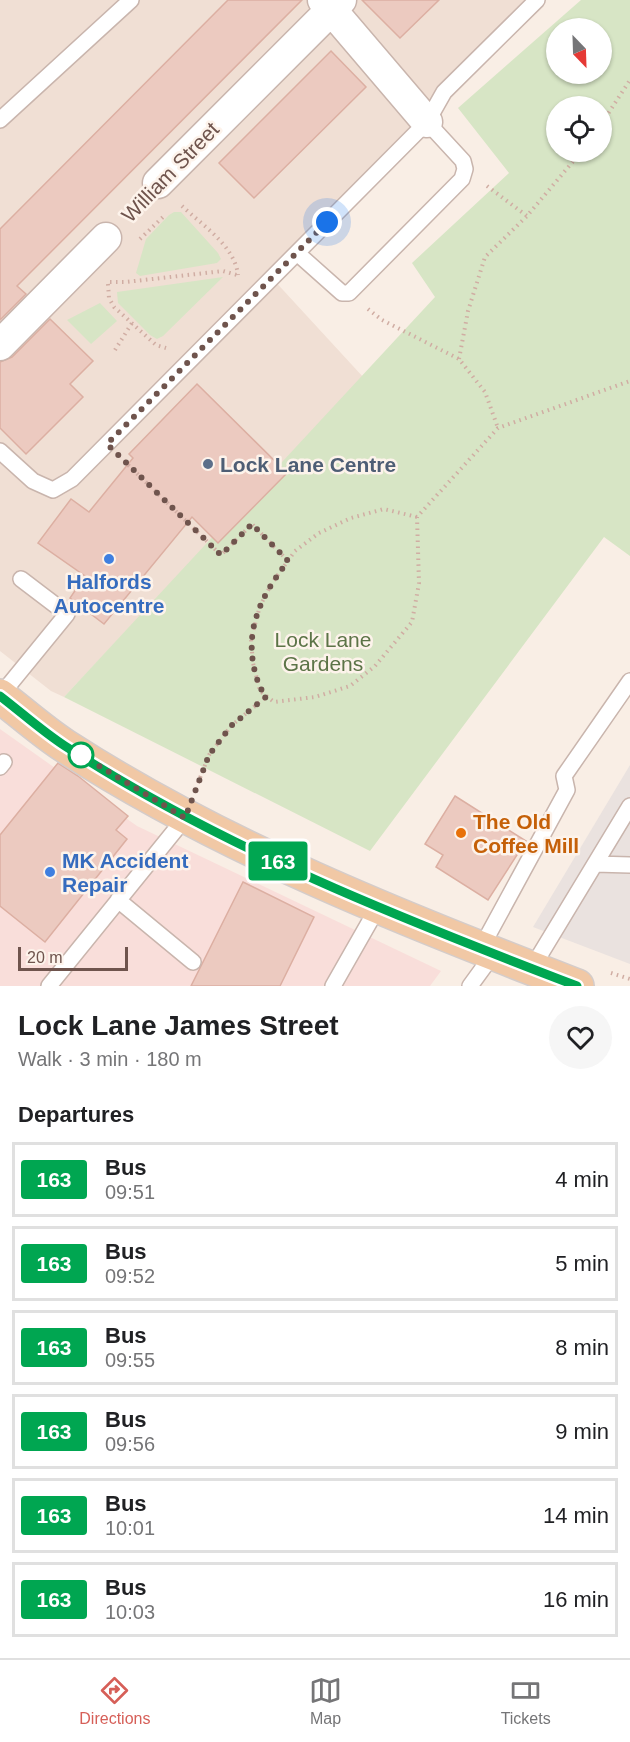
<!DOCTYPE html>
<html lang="en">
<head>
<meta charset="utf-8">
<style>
	:root { --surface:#fff; --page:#f6f6f6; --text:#202124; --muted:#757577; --line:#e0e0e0; --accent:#d65f58 }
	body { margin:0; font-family:Helvetica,sans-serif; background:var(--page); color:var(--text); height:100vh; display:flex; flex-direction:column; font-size:22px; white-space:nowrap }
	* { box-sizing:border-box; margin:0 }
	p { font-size:20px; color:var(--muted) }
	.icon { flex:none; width:33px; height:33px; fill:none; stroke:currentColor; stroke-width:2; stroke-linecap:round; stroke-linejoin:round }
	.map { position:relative; height:986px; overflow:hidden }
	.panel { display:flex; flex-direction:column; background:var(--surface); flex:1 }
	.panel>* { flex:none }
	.badge { padding:0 12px; border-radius:4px; font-size:21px; line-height:39px }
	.needle { width:39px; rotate:157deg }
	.tools { position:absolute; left:546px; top:18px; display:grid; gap:12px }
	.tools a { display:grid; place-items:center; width:66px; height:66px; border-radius:50%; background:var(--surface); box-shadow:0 2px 4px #0004; font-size:30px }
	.scale { position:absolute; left:18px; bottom:15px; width:110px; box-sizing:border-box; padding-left:6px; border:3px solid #6f544d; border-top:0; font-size:16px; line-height:21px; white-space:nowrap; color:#6f544d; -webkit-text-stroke:4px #fdf3eb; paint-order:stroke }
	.you { position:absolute; width:30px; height:30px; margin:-15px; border:4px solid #fff; border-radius:50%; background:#1a73e8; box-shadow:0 0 0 9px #1a73e833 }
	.map>.badge { position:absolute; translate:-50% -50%; box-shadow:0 0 0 3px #fff }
	h2 { padding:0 18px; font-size:22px; line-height:54px }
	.round { display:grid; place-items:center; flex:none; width:63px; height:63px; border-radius:32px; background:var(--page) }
	.overview { display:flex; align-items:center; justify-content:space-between; height:102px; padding:0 18px }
	h1 { font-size:28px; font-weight:700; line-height:45px }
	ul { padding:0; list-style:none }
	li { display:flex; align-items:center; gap:18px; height:75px; margin:0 12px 9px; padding:0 6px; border:3px solid var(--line); border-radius:0px }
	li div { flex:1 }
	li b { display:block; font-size:22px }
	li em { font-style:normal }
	li .badge { min-width:66px; font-weight:700; text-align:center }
	.menu { display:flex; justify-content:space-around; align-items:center; height:84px; border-top:2px solid var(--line); background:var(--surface); font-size:16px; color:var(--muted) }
	.menu a { display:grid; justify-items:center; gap:3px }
	.menu .active { color:var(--accent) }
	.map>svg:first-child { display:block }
</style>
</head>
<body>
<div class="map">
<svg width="630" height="986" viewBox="0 0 630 986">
	<rect width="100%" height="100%" fill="#f9eee5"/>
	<path fill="#f0dfd4" d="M0 0H544L272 278 364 378 64 697 51 691 0 651Z"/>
	<path fill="#f9deda" d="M0 729 137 826 441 971 430 986H0Z"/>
	<path fill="#eae2df" d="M630 765V964L533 927Z"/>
	<path fill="#d7e5c5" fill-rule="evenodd" d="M581 0H630V556L604 537 370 851 64 697 435 297 412 263 509 173 458 108ZM556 28H602V74H556ZM556 106H602V152H556Z
		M174 212H181L218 253 221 259 217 263 140 276 136 273 146 239 169 215Z
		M223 277 163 336 157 339 150 335 118 303 117 292Z
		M100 303 117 321 91 344 67 320Z"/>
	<path fill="#eccac0" stroke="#dcafa2" stroke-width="1.5" d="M228 0H302L17 286 26 294 0 320V229Z
		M362 0H439L400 38Z
		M331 51 366 87 254 198 219 163Z
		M50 319 93 361 70 384 83 397 26 454 0 428V362L12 357Z
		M197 384 287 473 218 543 192 517 104 624 70 598 85 576 38 543 71 499 89 512 133 458 129 454Z
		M58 763 78 776 128 816 116 830 127 839 45 942 0 906V835Z
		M455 796 526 841 488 900 436 867 443 855 425 844Z
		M243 882 314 917 280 986H191Z"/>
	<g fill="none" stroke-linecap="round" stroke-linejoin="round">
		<g stroke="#c9b5ad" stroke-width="18">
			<path id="service" d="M0 120 131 0
				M297 253 342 293H349L462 179 465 169 463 161 427 122
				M0 451 33 481 53 490 72 479 418 131 427 122 444 92 537 0
				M0 696 67 614 21 579
				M0 767 4 762
				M595 864 630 865
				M118 900 193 962
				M481 948 567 790 564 776 630 681
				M532 968 630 806
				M49 986 185 818
				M333 986 378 907
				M470 986 494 953"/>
		</g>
		<g stroke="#c9b5ad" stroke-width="33">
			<path id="minor" d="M323 0 427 122
				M158 183 341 0
				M0 345 106 238"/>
		</g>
		<g stroke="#d4ccca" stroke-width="36">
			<path id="primary" d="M0 696C21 712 42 731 65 746 224 849 402 918 577 986"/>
		</g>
		<path stroke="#d0ada3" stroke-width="4" stroke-dasharray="1.5 4.5" stroke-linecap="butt" d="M602 123 630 80
			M487 186 527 216
			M182 206C202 225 235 246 238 275
			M140 239 163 217
			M110 282H126L223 271 237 275
			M108 284 109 298 114 307 156 345 166 348
			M368 309 382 320 459 359 485 392 498 428
			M115 350 132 323
			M459 359 468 311 485 257 527 216 581 152
			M124 461 221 555 252 524 288 561
			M417 517 384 509 351 518 319 533 295 551 272 583 260 606 251 639 253 663 260 691 274 702 315 697 350 686 375 666 412 622 419 583 417 517 498 428 630 381
			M198 783 209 755 231 726 267 696
			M611 973 630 979"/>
		<use href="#service" stroke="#fff" stroke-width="15"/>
		<use href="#minor" stroke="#fff" stroke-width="30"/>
		<use href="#primary" stroke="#f1c8a5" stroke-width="33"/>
	</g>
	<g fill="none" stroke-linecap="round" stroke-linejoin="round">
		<g stroke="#fff" stroke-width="14">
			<path id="line" d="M0 696C21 712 42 731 65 746 222 848 402 919 577 986"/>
		</g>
		<use href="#line" stroke="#00a651" stroke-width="9"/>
		<path stroke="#6f544d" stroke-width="6" stroke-dasharray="0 10.8" d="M81 755 185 818 209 755 231 726 267 696C259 689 258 682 255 672 244 628 262 595 288 561L252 524 221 555 107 444 327 222"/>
	</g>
	<circle fill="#5c6f8a" stroke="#fdf3eb" stroke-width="2" cx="208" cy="464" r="6"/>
	<g fill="#3f7fe0" stroke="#fdf3eb" stroke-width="2">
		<circle cx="109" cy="559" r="6"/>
		<circle cx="50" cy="872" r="6"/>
	</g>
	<circle fill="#fff" stroke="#00a651" stroke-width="3" cx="81" cy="755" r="12"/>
	<circle fill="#e8710a" stroke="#fdf3eb" stroke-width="2" cx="461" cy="833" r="6"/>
	<g text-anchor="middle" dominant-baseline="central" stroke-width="5" stroke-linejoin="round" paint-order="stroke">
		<g font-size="21" fill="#6f544d" stroke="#fdf3eb">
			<text transform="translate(170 172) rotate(-46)">William Street</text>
		</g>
		<g font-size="21" font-weight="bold" fill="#4e5e75" stroke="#fdf3eb" text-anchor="start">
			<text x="220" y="464">Lock Lane Centre</text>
		</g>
		<g font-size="21" font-weight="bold" fill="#366cbe" stroke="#fdf3eb">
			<text x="109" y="581">Halfords<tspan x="109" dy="24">Autocentre</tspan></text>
			<text x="62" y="860" text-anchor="start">MK Accident<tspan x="62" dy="24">Repair</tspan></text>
		</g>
		<g font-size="21" fill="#5c7447" stroke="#fdf3eb">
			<text x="323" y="639">Lock Lane<tspan x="323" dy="24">Gardens</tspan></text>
		</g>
		<g font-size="21" font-weight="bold" fill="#c56008" stroke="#fdf3eb" text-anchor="start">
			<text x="473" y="821">The Old<tspan x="473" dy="24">Coffee Mill</tspan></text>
		</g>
	</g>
</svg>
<div class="tools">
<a><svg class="needle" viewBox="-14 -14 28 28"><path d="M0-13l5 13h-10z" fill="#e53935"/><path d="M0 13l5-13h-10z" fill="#757577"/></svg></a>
<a><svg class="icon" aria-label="locate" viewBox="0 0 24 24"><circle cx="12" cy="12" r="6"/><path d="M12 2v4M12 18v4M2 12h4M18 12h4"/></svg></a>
</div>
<div class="scale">20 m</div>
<div class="you" style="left:327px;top:222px"></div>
<b class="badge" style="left:278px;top:861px;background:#00a651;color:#fff">163</b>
</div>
<section class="panel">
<div class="overview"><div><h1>Lock Lane James Street</h1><p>Walk · 3 min · 180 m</p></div><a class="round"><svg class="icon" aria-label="heart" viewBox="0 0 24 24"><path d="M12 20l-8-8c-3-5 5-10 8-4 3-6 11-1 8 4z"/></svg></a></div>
<h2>Departures</h2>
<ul>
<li><span class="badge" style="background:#00a651;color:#fff">163</span><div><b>Bus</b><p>09:51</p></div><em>4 min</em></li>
<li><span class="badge" style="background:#00a651;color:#fff">163</span><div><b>Bus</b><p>09:52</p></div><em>5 min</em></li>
<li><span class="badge" style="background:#00a651;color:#fff">163</span><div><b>Bus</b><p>09:55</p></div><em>8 min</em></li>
<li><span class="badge" style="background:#00a651;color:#fff">163</span><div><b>Bus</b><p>09:56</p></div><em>9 min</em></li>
<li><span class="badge" style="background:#00a651;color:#fff">163</span><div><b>Bus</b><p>10:01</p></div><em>14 min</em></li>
<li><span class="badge" style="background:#00a651;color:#fff">163</span><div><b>Bus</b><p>10:03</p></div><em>16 min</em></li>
</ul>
</section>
<nav class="menu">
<a class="active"><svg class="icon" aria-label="directions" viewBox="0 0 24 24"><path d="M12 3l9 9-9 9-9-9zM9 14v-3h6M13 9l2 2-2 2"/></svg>Directions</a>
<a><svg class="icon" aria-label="map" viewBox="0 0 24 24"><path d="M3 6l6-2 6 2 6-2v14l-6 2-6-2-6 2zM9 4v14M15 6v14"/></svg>Map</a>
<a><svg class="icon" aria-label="tickets" viewBox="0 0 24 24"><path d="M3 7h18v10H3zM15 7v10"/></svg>Tickets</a>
</nav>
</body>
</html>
